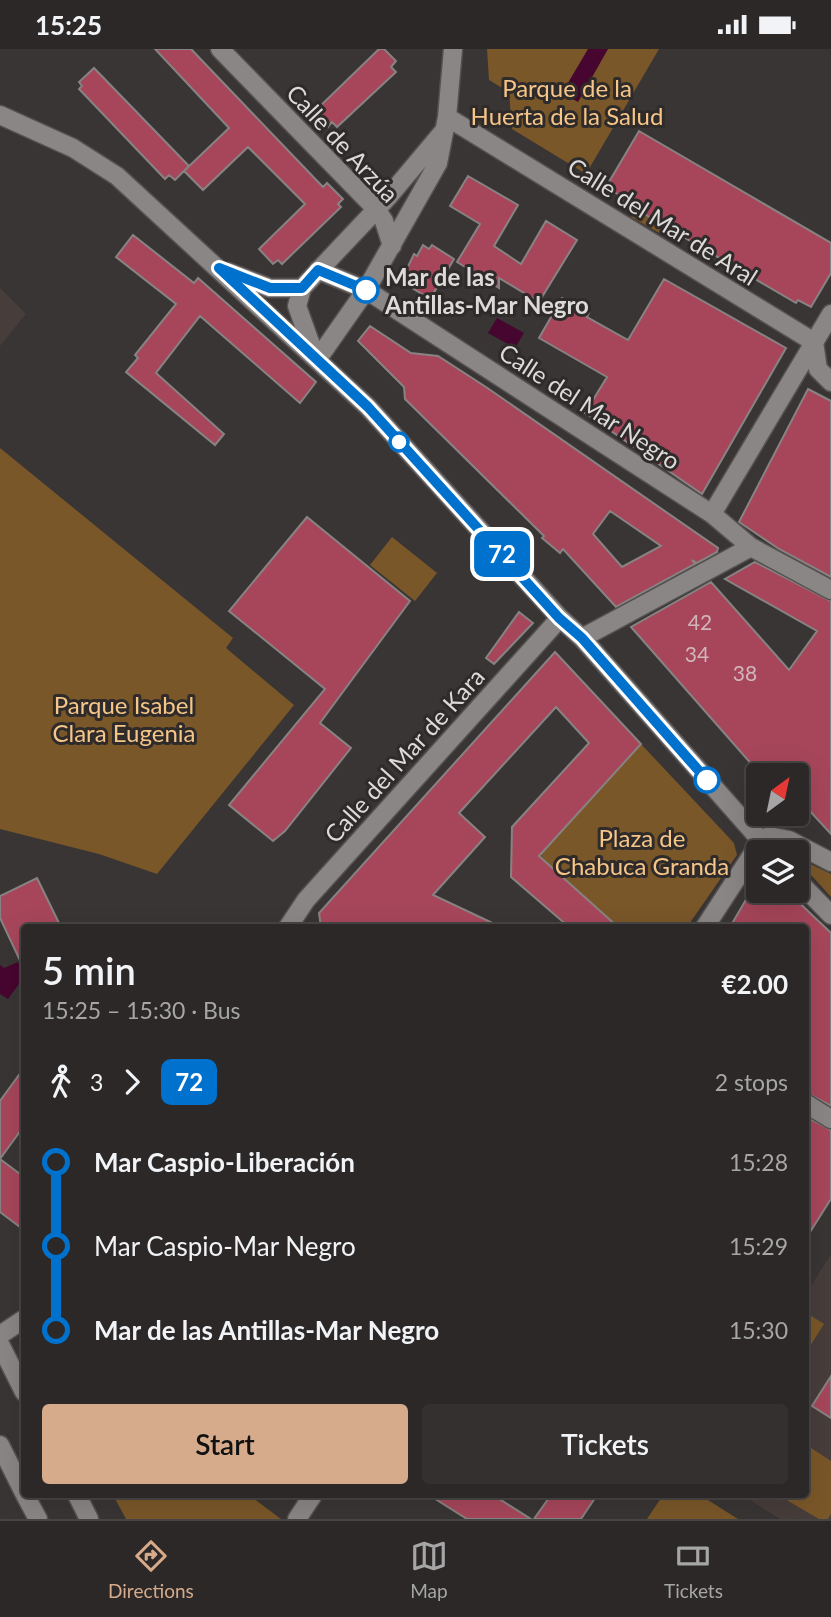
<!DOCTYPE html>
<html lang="en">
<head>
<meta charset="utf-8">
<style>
	:root { --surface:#2b2827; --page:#33302f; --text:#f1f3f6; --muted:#a6a6a7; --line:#474444; --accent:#d6ab8b }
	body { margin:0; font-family:Lato,sans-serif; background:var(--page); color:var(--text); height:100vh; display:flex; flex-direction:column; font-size:26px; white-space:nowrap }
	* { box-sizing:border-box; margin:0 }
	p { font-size:23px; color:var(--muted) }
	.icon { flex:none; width:38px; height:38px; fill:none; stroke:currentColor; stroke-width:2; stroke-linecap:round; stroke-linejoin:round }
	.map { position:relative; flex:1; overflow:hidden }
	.panel { position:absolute; left:21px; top:875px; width:788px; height:574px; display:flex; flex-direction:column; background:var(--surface); border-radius:7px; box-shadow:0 7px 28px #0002,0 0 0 2px var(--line) }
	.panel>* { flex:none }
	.badge { padding:0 14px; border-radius:10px; font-size:24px; line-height:46px }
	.needle { width:46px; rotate:33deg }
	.tools { position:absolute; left:746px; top:714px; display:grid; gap:14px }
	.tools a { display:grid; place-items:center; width:63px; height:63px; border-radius:7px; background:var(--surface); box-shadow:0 7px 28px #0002,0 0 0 2px var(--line); font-size:35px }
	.map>.badge { position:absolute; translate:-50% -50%; box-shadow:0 0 0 4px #fff }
	.legs { display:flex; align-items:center; gap:10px; height:77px; padding:0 21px; font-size:23px }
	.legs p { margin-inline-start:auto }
	.headline { display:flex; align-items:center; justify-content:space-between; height:119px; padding:0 21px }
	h1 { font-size:38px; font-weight:600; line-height:52px }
	.cta { display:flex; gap:14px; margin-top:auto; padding:14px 21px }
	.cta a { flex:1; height:80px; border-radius:7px; background:var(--accent); color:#111; font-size:28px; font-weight:600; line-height:80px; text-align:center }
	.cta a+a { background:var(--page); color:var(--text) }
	ul { padding:0 21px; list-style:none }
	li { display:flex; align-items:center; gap:24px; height:84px; font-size:26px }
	li i { display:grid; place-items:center; width:10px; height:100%; margin:0 9px; background:currentColor }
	li i::after { content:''; width:18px; height:18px; margin:-9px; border:5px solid; border-radius:50%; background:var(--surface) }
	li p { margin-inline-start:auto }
	li:first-child i { background:linear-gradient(#0000 50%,currentColor 0) }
	li:last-child i { background:linear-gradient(currentColor 50%,#0000 0) }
	.status { display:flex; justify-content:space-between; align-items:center; height:49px; padding:0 35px; background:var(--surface); direction:ltr }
	.status svg { height:19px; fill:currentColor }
	.tab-bar { display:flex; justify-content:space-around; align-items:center; height:98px; border-top:2px solid var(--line); background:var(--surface); font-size:19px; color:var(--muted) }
	.tab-bar a { display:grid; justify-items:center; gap:4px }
	.tab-bar .selected { color:var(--accent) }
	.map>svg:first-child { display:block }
</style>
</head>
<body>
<div class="status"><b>15:25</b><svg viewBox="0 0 49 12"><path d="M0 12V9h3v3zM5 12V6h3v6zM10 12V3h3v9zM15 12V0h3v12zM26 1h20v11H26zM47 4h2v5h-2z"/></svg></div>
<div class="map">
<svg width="831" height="1470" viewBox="0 0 831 1470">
	<rect width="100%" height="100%" fill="#393534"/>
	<path fill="#473d3b" d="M0 239 26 265 0 297Z
		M831 1205V1470H780L742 1446H805V1238L809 1240Z"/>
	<path fill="#7a5729" d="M487 0H659L586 125 512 80 509 43 489 31Z
		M635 160 680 188 677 194 631 168Z
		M0 399 233 589 226 599 294 656 157 825 99 805 0 780Z
		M392 488 437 524 415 552 370 516Z
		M641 695 734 794 737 806 687 878H611V872L542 810 541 805Z
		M804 812 831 825V848L802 816Z
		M805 1263 824 1275 805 1305Z
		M805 1395 831 1412V1465L828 1470H819L778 1446H805Z
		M113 1446H249L281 1470H126Z
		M663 1446H700L738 1470H647Z"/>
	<path fill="#47062f" d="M588 0H608L578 53 562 44Z
		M497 269 524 284 515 299 488 284Z
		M18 913 24 928 8 950 0 945V916L4 919Z"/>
	<path fill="#a7465b" stroke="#888383" stroke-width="2" fill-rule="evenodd" d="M155 0H191L323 138 327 134 343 150 338 155 341 158 282 215 278 211 273 215 259 200 305 155 248 98 203 141 184 122 229 79Z
		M379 0H384L396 12 391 18 396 23 337 78 332 73 328 78 314 63Z
		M94 19 189 117 175 131 169 126 165 130 79 40 82 37 79 33Z
		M639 82 831 194V224L811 258 798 251 796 254 617 149 619 146 606 138Z
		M468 127 518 156 494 197 521 215 546 172 577 191 539 253 499 229V239L457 213 480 175 450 157Z
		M133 186 194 234 198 229 316 333 300 354 200 267 156 324 224 385 215 396 126 323 138 309 135 306 176 255 116 208Z
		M423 196 429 200 432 196 454 210 430 250 401 232 414 205 417 207Z
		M664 230 786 299 702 445 585 364 607 328 539 289 562 249 589 264 587 268 628 291Z
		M370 277 411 304 438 307 486 338 718 499 717 503 697 514 692 511 695 515 616 558 563 500 560 504 542 489 544 487 405 350 404 338 358 292ZM610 462 661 497 622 518 593 485Z
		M808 340 831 352V528L779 500 739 473Z
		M307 468 410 552 320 674 351 699 285 782 273 792 229 756 325 640 229 562Z
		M755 513 831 552V785L796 747V726H761L631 578 711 533 789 621 817 582 725 530Z
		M519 563 533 574 494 615 486 609Z
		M555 603 641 695 539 807 618 878H569L511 828 512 778 589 694 556 658 459 764 485 788 433 846 501 878H321L319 864Z
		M37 829 61 878H24V920L0 869V847Z
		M751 842H787L831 884V1057L805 1043V878H730Z
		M24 1019V1077L0 1110 24 1128V1181L0 1163V1052Z
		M805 1067 831 1081V1150L805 1191Z
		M831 1327V1369L812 1357Z
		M429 1446H493L531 1470H467Z
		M551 1446H597L581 1470H534Z"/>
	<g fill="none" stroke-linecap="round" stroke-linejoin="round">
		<g stroke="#555151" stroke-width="21">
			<path id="minor" d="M220 0 376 160 384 172 392 197
				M0 66 73 99 117 127 368 358 560 569 582 589 771 803
				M447 68 814 293 818 320 831 333
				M318 221 366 241 712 465 751 498 831 541
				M228 223 270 239H302
				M315 307 297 257 302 239 389 147 442 84
				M317 311 366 241 438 114 447 68 453 0
				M712 465 831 265
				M582 589 751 498
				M796 830 831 866
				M288 878 306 851 560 569
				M705 878 761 792 769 787 789 791 831 813
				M805 1054 831 1070
				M0 1286 24 1270
				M0 1295 24 1343
				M0 1396 24 1444
				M25 1446 38 1470
				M77 1446 89 1470
				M297 1470 313 1446"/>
		</g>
		<use href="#minor" stroke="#8a8685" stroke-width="18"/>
	</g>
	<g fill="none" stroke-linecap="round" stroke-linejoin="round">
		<g stroke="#fff" stroke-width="16">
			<path id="line-1" d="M366 241 318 221 302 239H270L219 219 368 358 559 569 582 589 707 731"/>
		</g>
		<use href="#line-1" stroke="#0072ce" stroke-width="10"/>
	</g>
	<g fill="#fff" stroke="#0072ce" stroke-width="3.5">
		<circle cx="366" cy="241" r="12"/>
		<circle cx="399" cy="393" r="9"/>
		<circle cx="707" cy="731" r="12"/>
	</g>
	<g text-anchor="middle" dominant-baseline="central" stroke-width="6" stroke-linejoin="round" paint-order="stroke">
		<g font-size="21" fill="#d0b5ba">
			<text x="700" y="572">42</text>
			<text x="697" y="604">34</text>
			<text x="745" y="623">38</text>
		</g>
		<g font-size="24" fill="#f6c588" stroke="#2f2b2a">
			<text x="567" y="38">Parque de la<tspan x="567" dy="28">Huerta de la Salud</tspan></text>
			<text x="124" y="655">Parque Isabel<tspan x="124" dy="28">Clara Eugenia</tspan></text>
			<text x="642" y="788">Plaza de<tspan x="642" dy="28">Chabuca Granda</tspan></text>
		</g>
		<g font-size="24" fill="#dddada" stroke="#2f2b2a">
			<text transform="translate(343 94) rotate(47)">Calle de Arzúa</text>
			<text transform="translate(663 172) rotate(32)">Calle del Mar de Aral</text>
			<text transform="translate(590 357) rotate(33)">Calle del Mar Negro</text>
			<text transform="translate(404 706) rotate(-48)">Calle del Mar de Kara</text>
		</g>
		<g font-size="24" font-weight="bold" fill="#dddada" stroke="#2f2b2a" text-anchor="start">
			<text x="385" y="227">Mar de las<tspan x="385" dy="28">Antillas-Mar Negro</tspan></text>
		</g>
	</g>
</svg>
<div class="tools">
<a><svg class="needle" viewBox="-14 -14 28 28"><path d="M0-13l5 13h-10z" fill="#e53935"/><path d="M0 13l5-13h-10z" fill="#a6a6a7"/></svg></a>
<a><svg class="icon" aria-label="layers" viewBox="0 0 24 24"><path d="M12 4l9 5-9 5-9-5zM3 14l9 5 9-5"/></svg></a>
</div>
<b class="badge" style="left:502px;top:505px;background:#0072ce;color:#fff">72</b>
<section class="panel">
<div class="headline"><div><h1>5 min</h1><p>15:25 – 15:30 · Bus</p></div><b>€2.00</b></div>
<div class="legs"><svg class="icon" aria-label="walk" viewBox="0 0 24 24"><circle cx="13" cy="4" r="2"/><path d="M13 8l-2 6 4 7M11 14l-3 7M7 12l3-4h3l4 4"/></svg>3<svg class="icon" aria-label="forward" viewBox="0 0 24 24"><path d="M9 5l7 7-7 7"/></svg><b class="badge" style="background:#0072ce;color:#fff">72</b><p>2 stops</p></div>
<ul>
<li><i style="color:#0072ce"></i><b>Mar Caspio-Liberación</b><p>15:28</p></li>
<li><i style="color:#0072ce"></i><span>Mar Caspio-Mar Negro</span><p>15:29</p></li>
<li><i style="color:#0072ce"></i><b>Mar de las Antillas-Mar Negro</b><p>15:30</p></li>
</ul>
<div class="cta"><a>Start</a><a>Tickets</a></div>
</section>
</div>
<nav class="tab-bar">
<a class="selected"><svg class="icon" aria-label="directions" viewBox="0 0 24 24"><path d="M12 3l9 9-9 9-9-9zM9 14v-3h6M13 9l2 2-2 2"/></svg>Directions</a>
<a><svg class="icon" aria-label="map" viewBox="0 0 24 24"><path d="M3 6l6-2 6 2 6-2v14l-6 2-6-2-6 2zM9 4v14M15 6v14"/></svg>Map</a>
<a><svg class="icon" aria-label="tickets" viewBox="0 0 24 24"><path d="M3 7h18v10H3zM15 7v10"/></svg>Tickets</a>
</nav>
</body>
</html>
